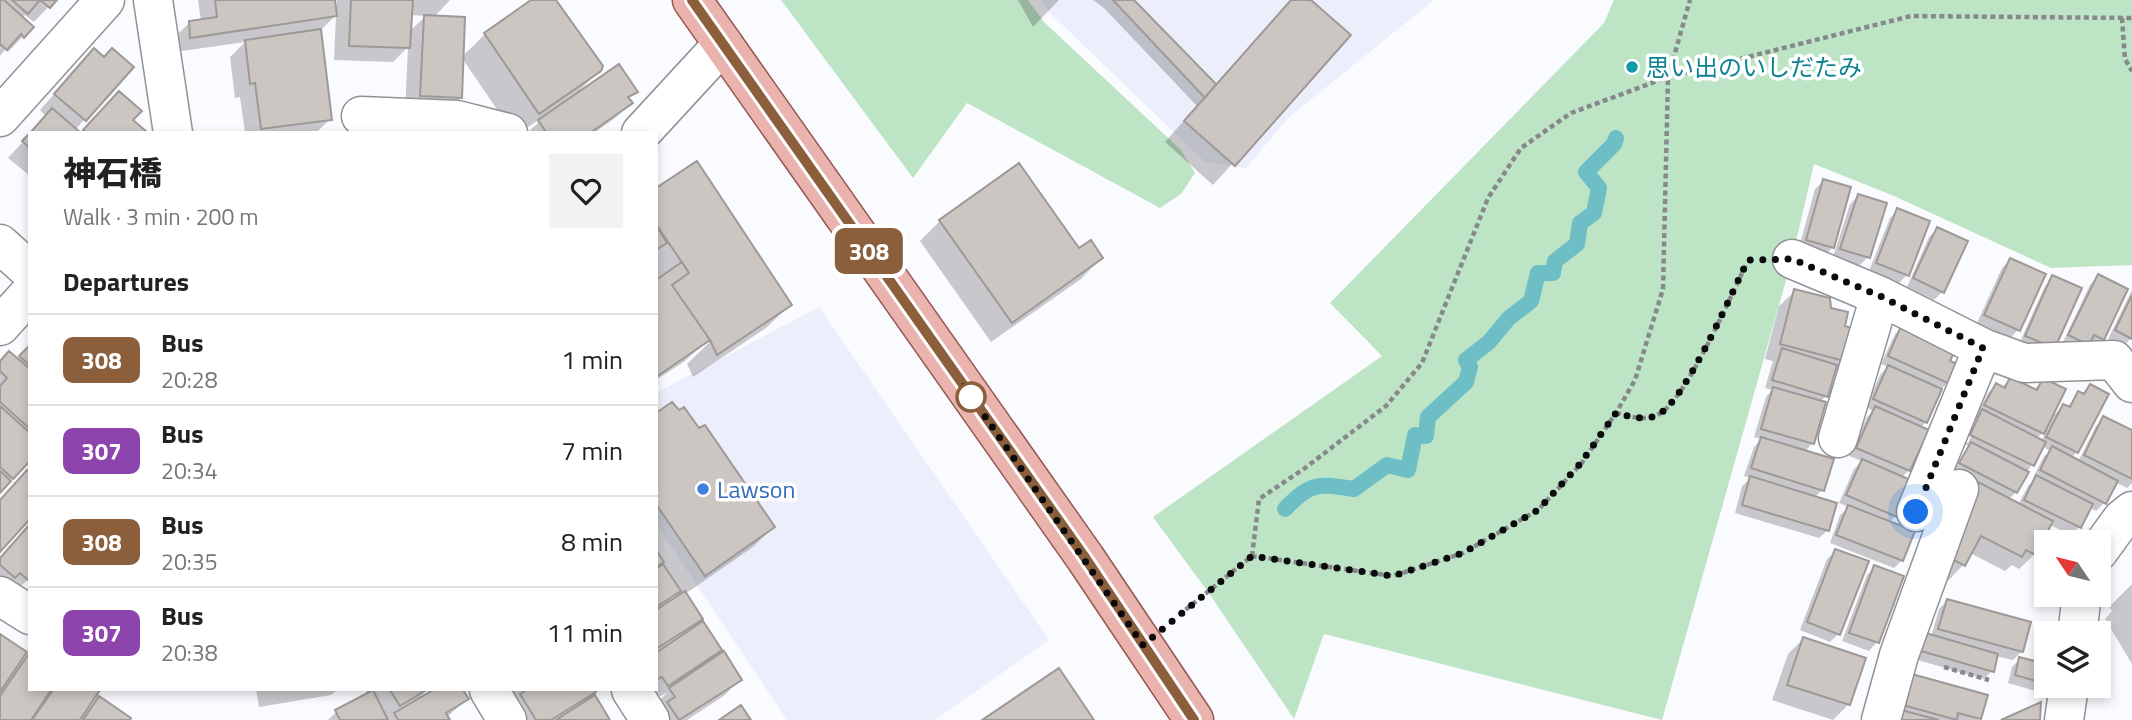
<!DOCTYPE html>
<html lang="en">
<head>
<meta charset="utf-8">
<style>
	:root { --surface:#fff; --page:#f2f2f2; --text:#222; --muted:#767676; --line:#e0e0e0 }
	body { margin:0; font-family:"Titillium Web","Noto Sans JP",sans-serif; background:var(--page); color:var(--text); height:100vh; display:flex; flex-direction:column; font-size:26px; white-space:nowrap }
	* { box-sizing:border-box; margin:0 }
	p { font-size:23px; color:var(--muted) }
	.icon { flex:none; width:38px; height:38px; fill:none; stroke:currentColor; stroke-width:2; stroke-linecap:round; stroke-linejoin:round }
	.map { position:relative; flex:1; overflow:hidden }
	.panel { position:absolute; left:28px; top:131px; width:630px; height:560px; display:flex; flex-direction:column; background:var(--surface); border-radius:0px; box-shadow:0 4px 10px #0003 }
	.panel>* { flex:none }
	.badge { padding:0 14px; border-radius:10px; font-size:24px; line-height:46px }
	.needle { width:46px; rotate:305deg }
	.tools { position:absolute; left:2034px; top:530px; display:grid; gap:14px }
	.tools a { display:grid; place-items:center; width:77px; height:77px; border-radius:0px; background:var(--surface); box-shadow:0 4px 10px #0003; font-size:35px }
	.you { position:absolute; width:35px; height:35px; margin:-18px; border:5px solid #fff; border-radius:50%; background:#1a73e8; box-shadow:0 0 0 10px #1a73e833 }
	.map>.badge { position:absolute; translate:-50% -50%; box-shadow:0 0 0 4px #fff }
	h2 { padding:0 35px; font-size:26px; line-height:63px }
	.round { display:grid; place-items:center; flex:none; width:74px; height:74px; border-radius:0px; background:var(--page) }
	.overview { display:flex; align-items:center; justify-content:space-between; height:119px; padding:0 35px }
	h1 { font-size:33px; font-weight:800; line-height:52px }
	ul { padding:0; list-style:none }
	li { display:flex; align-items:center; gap:21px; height:91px; padding:0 35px; border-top:2px solid var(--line) }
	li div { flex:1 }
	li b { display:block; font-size:26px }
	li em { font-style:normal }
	li .badge { min-width:77px; font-weight:700; text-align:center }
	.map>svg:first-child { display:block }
</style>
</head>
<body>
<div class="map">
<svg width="2132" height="720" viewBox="0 0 2132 720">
	<rect width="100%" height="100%" fill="#fafbff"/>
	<path fill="#eceefb" d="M1040 0H1434L1288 118 1246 168 1205 162 1051 14Z
		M819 307 1049 640 935 720H787L656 524V393Z"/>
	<path fill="#bee4c6" d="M781 0H1028L1044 22 1181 150 1195 173 1181 194 1160 208 967 103 913 178Z
		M1614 0H2132V265L2051 268 1894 196 1814 164 1792 259 1662 720 1324 634 1294 719 1208 592 1153 517 1382 356 1330 303 1604 23Z"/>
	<path fill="#0003" fill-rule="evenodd" d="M0 0H55L34 22 25 15 22 18 32 27 8 52 5 50 0 56Z
		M198 0H333L334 8H336L337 0H450L434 17 462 57 485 34 534 0H554L600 70 578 92 579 93 635 92 628 99 631 103 615 118 594 133H527L538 123 537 121 519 133H513L462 58 461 97 445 113 405 111 408 47 393 62 334 60 336 15 319 32 330 119 316 133H245L240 97 235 98 230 57 245 42 175 52 174 38 189 23 201 21ZM410 15 426 16 409 32Z
		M1018 0H1059L1033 27Z
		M1093 0H1131L1215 86 1292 0H1308L1348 36 1213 185 1165 142 1197 106 1104 8Z
		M103 59 131 67 75 130 78 133H30L46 116 40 110 79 66Z
		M104 108 131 121 144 132 81 133Z
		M30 134V176L8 158Z
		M1823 181 1833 247 1825 255 1799 248 1815 189Z
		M656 190 790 305 766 328 693 377 687 364 714 338H709L685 361 656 380Z
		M1858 196 1868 257 1860 265 1833 257 1850 204Z
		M1898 210 1907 275 1899 283 1869 271 1890 218Z
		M940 221 1079 251 1101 258 1081 279 991 342 920 241Z
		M1937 229 1942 292 1934 300 1907 287 1929 237Z
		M2010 260 2044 275 2018 330 2010 338 1977 323 2002 268Z
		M2053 277 2046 356 2019 344 2045 286Z
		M2098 277 2102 339 2094 347 2062 344 2090 285Z
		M2132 290V337L2123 347 2108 339Z
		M1795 291 1829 309 1843 328 1846 361 1833 375 1826 396 1820 402 1824 403 1812 444 1804 452 1822 490 1814 498 1828 530 1819 538 1735 513 1742 486 1751 478 1744 476 1754 447 1761 439 1754 437 1766 397 1772 390 1765 388 1773 361 1765 359 1779 306Z
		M1903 326 1948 362 1949 383 1939 390 1926 422 1920 428 1909 470 1901 478 1896 516 1888 523 1902 560 1894 568 1830 543 1840 515 1849 507 1839 503 1854 469 1862 461 1849 456 1867 417 1873 411 1866 407 1880 375 1888 367 1881 364 1895 334Z
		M30 345V459L0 490V363L17 360Z
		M2010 379 2034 390 2043 380 2050 419 2063 406 2067 408 2078 393 2081 395 2090 386 2077 452 2071 458 2078 462 2096 426 2104 418 2132 432V483L2127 488 2115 482 2104 503 2096 511 2090 508 2079 527 2071 535 2050 525 2035 554 2019 569 2012 565 2005 571 1970 553 1963 565 1948 581 1924 568 1953 472 1969 446 1963 443 1988 393 1996 385 2001 388ZM1976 418H1979L1968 443 1965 442ZM2047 429 2041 442 2036 439ZM2042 446 2050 451 2044 456 2033 478 2035 479 2028 486 2018 505 2008 500 2016 492Z
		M656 415 773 527 753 547 685 594 701 618 687 632 720 650 709 661 740 679 725 695 687 720H653L655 704 667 693 652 700 636 690H656V571L664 566 662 562 656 567ZM680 589 684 594 667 605 666 603Z
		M1836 551 1838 634 1830 642 1800 630 1827 559Z
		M0 558 30 577 12 595 0 591Z
		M1875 567 1902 577 1877 642 1869 651 1842 641 1867 575Z
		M2132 584V664L2105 619 2112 611 2109 607Z
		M1947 601 2029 624 2021 652 2013 660 1996 656 1992 671 1984 679 1907 657 1931 637 1939 609Z
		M0 636 16 668 30 654V690H98L82 713 100 698 128 720H0Z
		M1803 639 1864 659 1848 705 1833 720 1772 700 1788 654Z
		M2020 659 2046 666V686H2051L2043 693 2008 683 2012 667Z
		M1900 683 1980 718 1978 720H1889Z
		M256 690H337L331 695 259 707Z
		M365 690H427L417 700 436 690H461L467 699 447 717 448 720H328L336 712 368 695Z
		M493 690H593L594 692 583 703 608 720H503Z"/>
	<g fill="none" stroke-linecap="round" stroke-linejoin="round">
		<path stroke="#6dbfc5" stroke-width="16" d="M1285 509C1311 481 1320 484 1354 489L1387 465 1408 470 1415 435 1426 436 1428 417 1466 382 1470 367 1466 360 1489 342 1509 318 1531 301 1538 273H1553L1555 261 1577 244 1580 223 1594 213 1599 188 1586 172 1614 144 1616 138"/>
	</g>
	<path fill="#cbc6c2" stroke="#9e9996" stroke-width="2" d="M0 0H4L34 27 24 38 21 34 7 50 0 44Z
		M12 0H57L50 8 40 0 28 14Z
		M215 0H335L337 16 190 38 189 21 217 17Z
		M351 0H413L410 48 349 46Z
		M531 0H556L603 66 601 71 539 114 484 33Z
		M1113 0H1134L1216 84 1205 98Z
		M1291 0H1311L1351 35 1235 166 1184 121Z
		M424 15 465 17 462 98 420 96Z
		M321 29 332 120 261 129 255 83 250 84 245 40Z
		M94 48 104 57 112 48 134 67 86 121 54 94Z
		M619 64 638 92 628 97 633 103 590 133 546 132 538 120Z
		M119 91 142 111 133 120 147 132 86 133 83 130Z
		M52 108 81 133H30Z
		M30 133V148L22 141Z
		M697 161 792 305 717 355 710 340 672 285 689 273 656 224V188Z
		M1019 163 1079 248 1091 240 1103 258 1012 323 939 220Z
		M1823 179 1851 187 1834 248 1806 240Z
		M1858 194 1887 203 1870 258 1840 249Z
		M1897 208 1930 221 1909 276 1876 263Z
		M656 225 667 243 656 250Z
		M1937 227 1968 241 1944 293 1913 278Z
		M2010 258 2046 274 2020 331 1984 315Z
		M682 262 689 273 672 285 710 340 656 377V280Z
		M2098 274 2128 289 2104 340 2094 335 2089 345 2068 335Z
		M2052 275 2082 288 2055 348 2025 336Z
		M1794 289 1830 298 1831 308 1848 312 1845 326 1857 330 1848 362 1780 344Z
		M2132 295V339L2115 330Z
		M1902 324 1956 348 1950 361 1960 365 1950 384 1888 356Z
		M30 345V365L19 356Z
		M1782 348 1837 365 1828 397 1772 380Z
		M9 351 30 369V429L0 402V386L7 378 0 371V361Z
		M1888 365 1942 389 1927 423 1873 399Z
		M2010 377 2037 390 2043 378 2066 389 2044 434 1984 405 1996 383 2005 388Z
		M2090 384 2109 394 2078 453 2046 437 2063 404 2070 407 2078 391 2084 394Z
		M1773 387 1826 402 1814 444 1761 429Z
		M672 402 679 410 684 407 699 428 705 425 775 527 705 576 656 504V413Z
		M0 406 30 433V461L13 479 0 467Z
		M1875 406 1929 430 1910 471 1856 448Z
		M1982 409 2046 442 2034 466 1970 435Z
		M2103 416 2132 430V479L2084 455Z
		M1761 437 1834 459 1824 491 1751 468Z
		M1971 442 2029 472 2017 493 1959 463Z
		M2052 446 2118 481 2106 504 2040 470Z
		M1862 459 1913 481 1897 517 1846 495Z
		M27 470 30 473V519L0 552V500Z
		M0 471 11 481 0 493Z
		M2036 475 2093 504 2081 528 2024 500Z
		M1750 476 1837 503 1829 531 1742 505Z
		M1976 481 2053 521 2036 555 2026 550 2022 557 1981 536 1965 566 1938 552Z
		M1848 505 1915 531 1903 561 1836 535Z
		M30 524V580L29 581 20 573 15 578 0 565V558Z
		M1835 549 1869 561 1840 635 1807 622Z
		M656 550 664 562 656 567Z
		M663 564 681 591 656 607V569Z
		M1874 565 1904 576 1879 643 1849 633Z
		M685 591 703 619 656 649V610Z
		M1947 599 2031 622 2023 652 1938 629Z
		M703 621 722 650 668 686 662 677 656 680V653Z
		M1919 631 1998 654 1994 672 1914 649Z
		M0 634 27 652 0 692Z
		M1803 637 1866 658 1850 705 1787 685Z
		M724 651 742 680 679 720 667 702 675 697 669 688Z
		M30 652V690H51L31 720H0V696Z
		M2019 657 2046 664V684L2015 675Z
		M1059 668 1094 720H982Z
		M1908 673 1988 695 1981 719 1958 713 1957 720 1899 704Z
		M53 690H100L80 720H32Z
		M373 690 388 720H340L335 710Z
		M390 690H426L400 706Z
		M433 690H463L469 699 446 713 450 720H398L394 713Z
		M527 690H595L596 692 551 720H536L520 694Z
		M595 695 610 720H556Z
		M99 696 131 718 130 720H83Z
		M2041 702 2040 720H2001Z
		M741 705 751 720H719Z
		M1897 709 1939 720H1894Z"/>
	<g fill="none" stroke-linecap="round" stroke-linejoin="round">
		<g stroke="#919297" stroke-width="41">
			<path id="minor" d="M153 0 173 133
				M361 116 457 120 508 133
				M0 117 105 0
				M641 133 723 44
				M0 244 30 271
				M1792 259 1880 296 1983 348 2024 363 2114 360 2132 383
				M0 326 30 293
				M1838 438 1880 296
				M1916 512 1983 348
				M2098 552 2122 519 2132 511
				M0 596 30 615
				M2077 634 2082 595
				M489 690 507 720
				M631 690 650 720
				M1881 720 1899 655 1959 489
				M2064 720 2069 686"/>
		</g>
		<g stroke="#945751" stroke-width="41">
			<path id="major" d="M692 0 1086 559 1194 720"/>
		</g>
		<path stroke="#87888b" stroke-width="4.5" stroke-dasharray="5 3.5" stroke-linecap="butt" d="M2122 18 2125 59 2132 71
			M1616 413C1629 416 1646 422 1659 414 1686 400 1730 297 1746 265
			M1252 556 1259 499 1305 468 1386 406 1422 363 1488 198 1521 148 1571 113 1668 77 1911 16 2132 18
			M1179 615 1252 556 1393 576 1463 553 1538 510 1581 464 1616 413 1635 380 1663 289 1668 77 1690 0
			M1944 667 1989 680"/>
		<use href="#minor" stroke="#fff" stroke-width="38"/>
		<use href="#major" stroke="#ebb3ad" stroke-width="38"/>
	</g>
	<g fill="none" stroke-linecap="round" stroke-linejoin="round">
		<g stroke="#fff" stroke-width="16">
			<path id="line" d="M692 0 1086 559 1194 720"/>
		</g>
		<use href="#line" stroke="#8b5e3c" stroke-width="10"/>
		<path stroke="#0b0b0d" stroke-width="7" stroke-dasharray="0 12.6" d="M971 397 964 386 1143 645 1252 556 1393 576 1463 553 1538 510 1580 464 1616 413C1629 416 1646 422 1659 414 1686 399 1732 292 1748 260L1792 259 1880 296 1983 348 1916 512"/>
	</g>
	<circle fill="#0f9aa8" stroke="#fff" stroke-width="2.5" cx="1632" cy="67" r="7"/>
	<circle fill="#fff" stroke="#8b5e3c" stroke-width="3.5" cx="971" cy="397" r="14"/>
	<circle fill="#3f7fe0" stroke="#fff" stroke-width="2.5" cx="703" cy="489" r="7"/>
	<g text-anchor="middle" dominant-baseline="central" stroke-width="7" stroke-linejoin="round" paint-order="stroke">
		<g font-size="24" fill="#0d838f" stroke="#fff" text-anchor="start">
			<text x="1646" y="67">思い出のいしだたみ</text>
		</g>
		<g font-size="24" fill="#366cbe" stroke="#fff" text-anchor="start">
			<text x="717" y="489">Lawson</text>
		</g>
	</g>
</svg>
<div class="tools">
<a><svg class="needle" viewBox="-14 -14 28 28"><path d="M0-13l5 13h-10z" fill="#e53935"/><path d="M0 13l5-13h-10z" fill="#767676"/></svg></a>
<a><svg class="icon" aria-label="layers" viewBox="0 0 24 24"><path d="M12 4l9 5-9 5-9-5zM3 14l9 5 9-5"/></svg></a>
</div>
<div class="you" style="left:1916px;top:512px"></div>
<b class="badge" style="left:869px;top:251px;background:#8b5e3c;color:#fff">308</b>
<section class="panel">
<div class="overview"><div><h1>神石橋</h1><p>Walk · 3 min · 200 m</p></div><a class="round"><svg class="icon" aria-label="heart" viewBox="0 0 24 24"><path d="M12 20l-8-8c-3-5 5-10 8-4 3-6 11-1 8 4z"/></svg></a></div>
<h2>Departures</h2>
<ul>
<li><span class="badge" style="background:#8b5e3c;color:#fff">308</span><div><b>Bus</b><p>20:28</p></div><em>1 min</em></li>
<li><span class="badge" style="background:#8e44ad;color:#fff">307</span><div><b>Bus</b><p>20:34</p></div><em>7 min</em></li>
<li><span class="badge" style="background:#8b5e3c;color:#fff">308</span><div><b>Bus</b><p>20:35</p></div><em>8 min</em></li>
<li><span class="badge" style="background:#8e44ad;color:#fff">307</span><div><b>Bus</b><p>20:38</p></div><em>11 min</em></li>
</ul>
</section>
</div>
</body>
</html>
